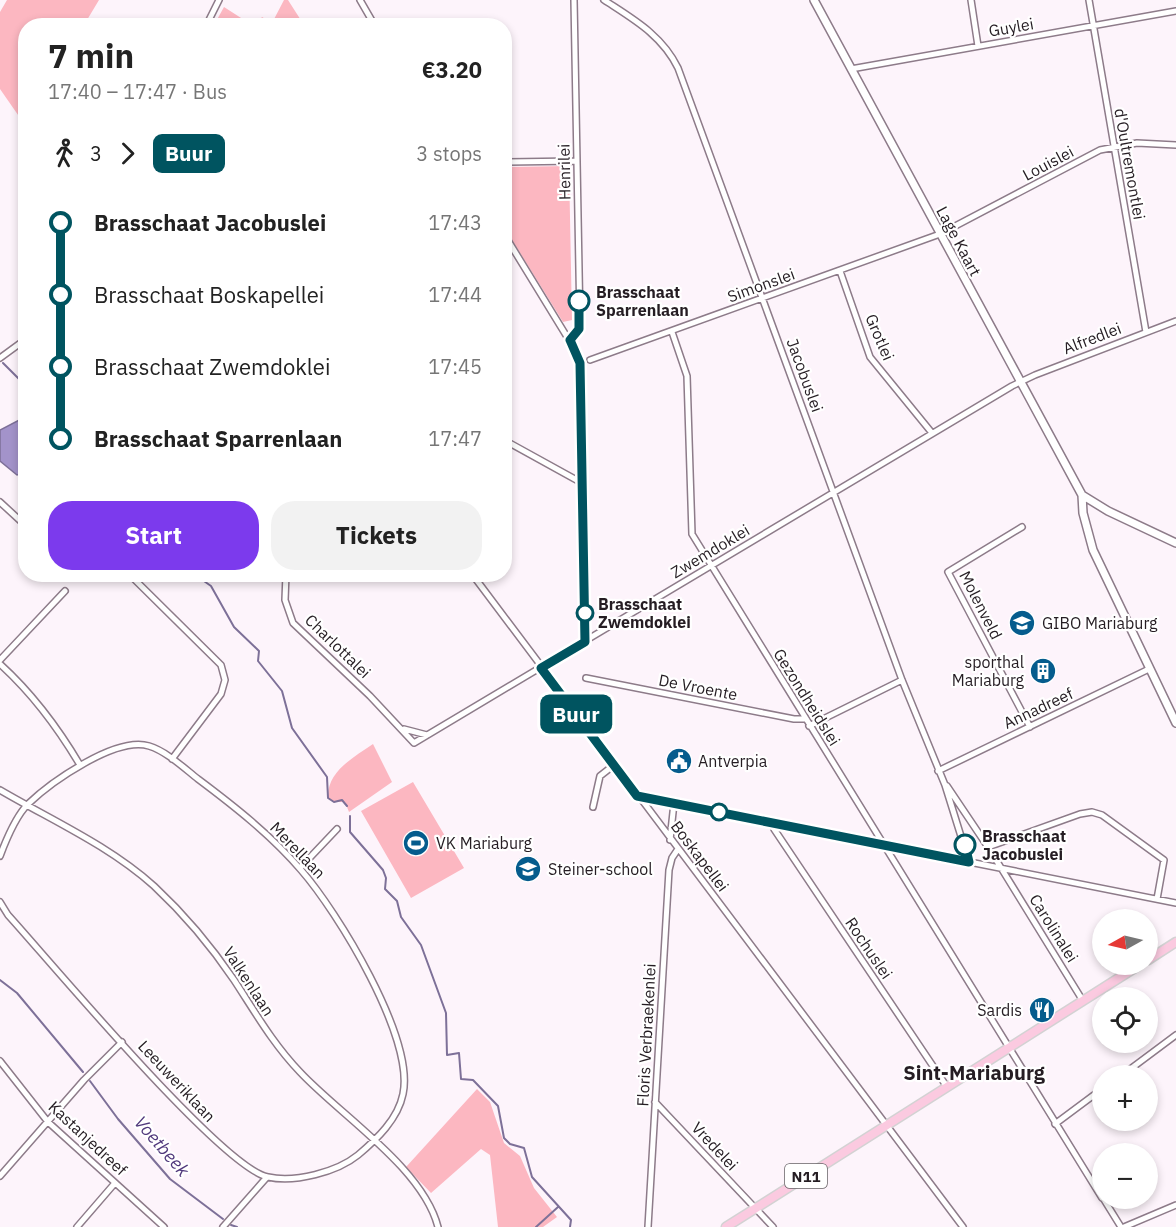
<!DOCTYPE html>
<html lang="en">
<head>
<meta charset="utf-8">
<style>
	:root { --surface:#fff; --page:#f2f2f2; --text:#222; --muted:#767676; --accent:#7c3aed }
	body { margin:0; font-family:"IBM Plex Sans",sans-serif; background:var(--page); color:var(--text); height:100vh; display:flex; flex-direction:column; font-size:22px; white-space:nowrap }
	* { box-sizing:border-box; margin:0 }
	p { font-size:20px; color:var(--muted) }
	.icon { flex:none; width:33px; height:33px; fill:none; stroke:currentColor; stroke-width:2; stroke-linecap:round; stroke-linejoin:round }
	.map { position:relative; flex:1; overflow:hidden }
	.side { position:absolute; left:18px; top:18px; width:494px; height:564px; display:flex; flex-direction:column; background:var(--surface); border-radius:24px; box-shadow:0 3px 9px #0003 }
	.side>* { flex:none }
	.badge { padding:0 12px; border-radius:9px; font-size:21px; line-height:39px }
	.needle { width:39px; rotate:262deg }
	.controls { position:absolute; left:1092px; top:909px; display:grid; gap:12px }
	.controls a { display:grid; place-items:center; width:66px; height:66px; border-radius:50%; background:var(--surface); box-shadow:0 3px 9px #0003; font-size:30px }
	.map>.badge { position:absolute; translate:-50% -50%; box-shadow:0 0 0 3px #fff }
	.legs { display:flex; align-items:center; gap:9px; height:66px; padding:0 30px; font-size:20px }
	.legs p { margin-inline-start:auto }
	.overview { display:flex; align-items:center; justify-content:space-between; height:102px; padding:0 30px }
	h1 { font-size:33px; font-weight:700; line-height:45px }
	.button { display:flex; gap:12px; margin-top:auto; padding:12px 30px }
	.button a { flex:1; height:69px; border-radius:24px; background:var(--accent); color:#fff; font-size:24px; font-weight:700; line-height:69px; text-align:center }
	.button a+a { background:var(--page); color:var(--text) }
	ul { padding:0 30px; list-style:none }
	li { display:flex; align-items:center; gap:21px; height:72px; font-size:22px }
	li i { display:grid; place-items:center; width:9px; height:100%; margin:0 8px; background:currentColor }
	li i::after { content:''; width:15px; height:15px; margin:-8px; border:4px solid; border-radius:50%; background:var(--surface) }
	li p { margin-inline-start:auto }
	li:first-child i { background:linear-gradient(#0000 50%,currentColor 0) }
	li:last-child i { background:linear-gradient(currentColor 50%,#0000 0) }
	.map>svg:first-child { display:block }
</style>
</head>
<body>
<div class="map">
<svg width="1176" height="1227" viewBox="0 0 1176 1227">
	<rect width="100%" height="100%" fill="#fdf4fb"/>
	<path fill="#fcb7c1" d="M7 0H99L84 25 26 26 25 125 0 89V12Z
		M284 0H288L304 25H256L262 17 272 23Z
		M224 7 252 25H214Z
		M569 166 572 320 563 322 504 227V167Z
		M373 744 392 782 349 812 345 802H334L328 798C327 771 353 758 373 744Z
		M413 782 464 868 411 898 361 811Z
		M477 1089 490 1102 504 1143 520 1156 534 1188 557 1217 543 1227H498L490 1155 481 1149 431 1193 406 1167Z"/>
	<path fill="#a393ca" stroke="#7d7098" stroke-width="1.5" d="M25 417V473L17 475 0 461V430Z"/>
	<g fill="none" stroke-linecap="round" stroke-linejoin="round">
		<path stroke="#7d7098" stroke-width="2" d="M3 363 26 386
			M194 574 211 586 234 627 259 651 258 661 282 691 292 728 327 777 328 798 334 802 342 800 347 806
			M350 816V832L383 870 386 878 385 889 397 901 401 917 421 945 446 1013 447 1055 459 1053 461 1079 473 1080 498 1106 504 1138 510 1144 524 1148 532 1177 571 1220 570 1227
			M0 980 17 993 83 1072
			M90 1081 118 1119 170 1179 223 1219
			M231 1225 237 1227
			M536 1227 558 1207"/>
		<g stroke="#8d7b89" stroke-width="8">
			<path id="minor" d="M360 0 375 26
				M604 0C633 19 662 35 678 68L902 680 945 785 969 862
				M971 0 978 46
				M1089 0 1146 332
				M206 26 219 0
				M851 69 1176 11
				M504 162 577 161
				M504 234 580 358 585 642
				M840 271 870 357 932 433
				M672 332 687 376 692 534 1102 1198
				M570 340 578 332 580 324 574 0
				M0 358 26 339
				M590 360 940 234 1100 150 1137 143 1176 145
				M504 440 582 483
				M0 502 26 526
				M1022 527 948 572 1030 727
				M129 574 221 665 225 680 221 694 172 759
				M286 574 285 600 293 623 370 696 414 743 1012 386 1035 375 1176 321
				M472 574 963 1227
				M0 660 65 591
				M0 664C33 694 57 726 80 765
				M586 678 794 719H804
				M809 726 902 680
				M404 729 427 735
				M938 771 1149 669
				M947 786 990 850 1083 1001
				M0 790C53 821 108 845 154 886 184 914 211 946 234 980 255 1012 273 1044 300 1072 340 1115 423 1168 438 1227
				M637 796 1176 903
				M593 807 600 776 614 765
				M772 823 774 829 947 1087
				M670 840 674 803
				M988 847 1080 814 1092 812 1102 815 1164 860 1157 899
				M0 856C6 840 16 816 28 804 51 782 116 736 149 746 166 751 184 768 198 779 234 806 271 835 301 870 337 911 415 1038 403 1094 398 1119 377 1139 358 1155 337 1172 295 1183 268 1177 223 1169 49 960 8 915L0 902
				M300 868 337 829
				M0 1061 48 1122 164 1227
				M1121 1076 1176 1035
				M655 1102 773 1227
				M1055 1124 1102 1089
				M0 1176 84 1080 122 1042
				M1103 1198 1121 1227
				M77 1227 115 1183
				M223 1227 267 1177
				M648 1227 669 870 672 858 678 849
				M1124 1227 1176 1205"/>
		</g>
		<g stroke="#8d7b89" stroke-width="10">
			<path id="tertiary" d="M814 0 1082 495 1083 513 1093 550 1176 723
				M1082 495 1108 511 1176 543"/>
		</g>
		<g stroke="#d3d2d3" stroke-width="11">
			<path id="primary" d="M1148 960 1176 942
				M726 1227 1141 964"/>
		</g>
		<use href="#minor" stroke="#fff" stroke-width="5"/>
		<use href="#tertiary" stroke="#fff" stroke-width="7"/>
		<use href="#primary" stroke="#fbcae0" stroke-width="8"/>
	</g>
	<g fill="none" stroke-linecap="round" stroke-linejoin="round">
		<g stroke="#fff" stroke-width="14">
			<path id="line-1" d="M579 301V329L570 340 580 363 585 642 541 668 637 796 969 862 965 845"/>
		</g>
		<use href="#line-1" stroke="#005460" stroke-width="9"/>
	</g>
	<defs>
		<g id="school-disc" transform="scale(1.35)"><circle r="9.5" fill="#055c8d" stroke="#fff"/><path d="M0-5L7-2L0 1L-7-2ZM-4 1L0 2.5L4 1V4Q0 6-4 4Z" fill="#fff"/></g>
		<g id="building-disc" transform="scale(1.35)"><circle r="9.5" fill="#055c8d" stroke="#fff"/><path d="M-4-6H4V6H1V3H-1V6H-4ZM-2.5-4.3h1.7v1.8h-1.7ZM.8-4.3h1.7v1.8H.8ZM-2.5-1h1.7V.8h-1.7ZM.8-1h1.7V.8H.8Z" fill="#fff"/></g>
		<g id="civic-disc" transform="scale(1.35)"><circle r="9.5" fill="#055c8d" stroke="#fff"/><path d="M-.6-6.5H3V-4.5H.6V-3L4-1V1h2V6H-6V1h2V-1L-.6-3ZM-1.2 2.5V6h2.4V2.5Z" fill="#fff"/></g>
		<g id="stadium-disc" transform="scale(1.35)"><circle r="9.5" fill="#055c8d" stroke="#fff"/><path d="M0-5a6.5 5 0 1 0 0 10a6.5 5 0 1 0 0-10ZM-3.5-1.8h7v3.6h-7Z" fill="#fff"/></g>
		<g id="restaurant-disc" transform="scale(1.35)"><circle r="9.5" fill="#055c8d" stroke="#fff"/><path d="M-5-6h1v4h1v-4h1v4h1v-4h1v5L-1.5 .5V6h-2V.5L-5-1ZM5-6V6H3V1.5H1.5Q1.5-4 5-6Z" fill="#fff"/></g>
	</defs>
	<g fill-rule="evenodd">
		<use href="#school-disc" x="1022" y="623"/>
		<use href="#building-disc" x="1043" y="671"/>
		<use href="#civic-disc" x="679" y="761"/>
		<use href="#stadium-disc" x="416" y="843"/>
		<use href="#school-disc" x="528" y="869"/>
		<use href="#restaurant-disc" x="1042" y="1010"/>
	</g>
	<g fill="#fff" stroke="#005460" stroke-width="3">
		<circle cx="579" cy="301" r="10"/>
		<circle cx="585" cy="613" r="8"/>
		<circle cx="719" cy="812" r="8"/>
		<circle cx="965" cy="845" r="10"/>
	</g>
	<g text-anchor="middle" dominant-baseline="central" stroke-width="4.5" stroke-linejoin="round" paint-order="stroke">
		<rect fill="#fff" stroke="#666165" stroke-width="1.5" x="785" y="1164" width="42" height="24" rx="4.5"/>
		<g font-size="15" font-weight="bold" fill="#251d23">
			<text x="806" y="1176">N11</text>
		</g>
		<g font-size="16" fill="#251d23" stroke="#fff">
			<text transform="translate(1011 27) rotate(-10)">Guylei</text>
			<text transform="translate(1048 163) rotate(-28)">Louislei</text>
			<text transform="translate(1130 164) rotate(80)">d'Oultremontlei</text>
			<text transform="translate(564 172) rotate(-91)">Henrilei</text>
			<text transform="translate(959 241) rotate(62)">Lage Kaart</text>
			<text transform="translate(761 285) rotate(-20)">Simonslei</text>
			<text transform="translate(880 337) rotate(67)">Grotlei</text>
			<text transform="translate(1092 338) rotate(-21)">Alfredlei</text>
			<text transform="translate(805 375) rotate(70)">Jacobuslei</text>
			<text transform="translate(710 551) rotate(-31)">Zwemdoklei</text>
			<text transform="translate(981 605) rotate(63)">Molenveld</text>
			<text transform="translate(338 646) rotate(44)">Charlottalei</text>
			<text transform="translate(698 687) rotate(11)">De Vroente</text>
			<text transform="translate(807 697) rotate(58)">Gezondheidslei</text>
			<text transform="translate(1038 708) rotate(-25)">Annadreef</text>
			<text transform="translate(298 850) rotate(46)">Merellaan</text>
			<text transform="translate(700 856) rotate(53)">Boskapellei</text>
			<text transform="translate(1054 928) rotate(58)">Carolinalei</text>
			<text transform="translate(869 948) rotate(56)">Rochuslei</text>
			<text transform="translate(249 981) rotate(57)">Valkenlaan</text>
			<text transform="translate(646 1035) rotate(-87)">Floris Verbraekenlei</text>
			<text transform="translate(177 1081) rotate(47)">Leeuweriklaan</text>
			<text transform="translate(88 1138) rotate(43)">Kastanjedreef</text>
			<text transform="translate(715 1146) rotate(47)">Vredelei</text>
		</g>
		<g font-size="16" font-weight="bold" fill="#251d23" stroke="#fff" text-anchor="start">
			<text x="596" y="292">Brasschaat<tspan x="596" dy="18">Sparrenlaan</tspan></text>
			<text x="598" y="604">Brasschaat<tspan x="598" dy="18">Zwemdoklei</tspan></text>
			<text x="982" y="836">Brasschaat<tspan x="982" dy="18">Jacobuslei</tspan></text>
		</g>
		<g font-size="16" fill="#251d23" stroke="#fff" text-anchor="start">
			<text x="1042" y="623">GIBO Mariaburg</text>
			<text x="1024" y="662" text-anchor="end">sporthal<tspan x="1024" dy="18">Mariaburg</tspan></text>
			<text x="698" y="761">Antverpia</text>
			<text x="436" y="843">VK Mariaburg</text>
			<text x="548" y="869">Steiner-school</text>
			<text x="1022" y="1010" text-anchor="end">Sardis</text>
		</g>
		<g font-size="18" font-style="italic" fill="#50397c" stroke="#fff">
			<text transform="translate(162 1146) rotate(49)">Voetbeek</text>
		</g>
		<g font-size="20" font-weight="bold" fill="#251d23" stroke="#fff">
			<text x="974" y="1072">Sint-Mariaburg</text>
		</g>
	</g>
</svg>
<div class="controls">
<a><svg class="needle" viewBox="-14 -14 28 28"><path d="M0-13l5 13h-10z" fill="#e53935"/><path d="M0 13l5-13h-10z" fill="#767676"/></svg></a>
<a><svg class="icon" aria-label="locate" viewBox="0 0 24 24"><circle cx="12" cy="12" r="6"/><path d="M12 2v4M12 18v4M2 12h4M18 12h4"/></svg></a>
<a>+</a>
<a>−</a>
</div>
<b class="badge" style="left:576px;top:714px;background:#005460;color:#fff">Buur</b>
<section class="side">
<div class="overview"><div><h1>7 min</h1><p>17:40 – 17:47 · Bus</p></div><b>€3.20</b></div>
<div class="legs"><svg class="icon" aria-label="walk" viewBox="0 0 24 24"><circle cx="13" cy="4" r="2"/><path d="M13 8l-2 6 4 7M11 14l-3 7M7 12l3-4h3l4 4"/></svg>3<svg class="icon" aria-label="forward" viewBox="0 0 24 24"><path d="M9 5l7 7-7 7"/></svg><b class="badge" style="background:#005460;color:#fff">Buur</b><p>3 stops</p></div>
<ul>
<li><i style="color:#005460"></i><b>Brasschaat Jacobuslei</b><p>17:43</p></li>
<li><i style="color:#005460"></i><span>Brasschaat Boskapellei</span><p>17:44</p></li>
<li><i style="color:#005460"></i><span>Brasschaat Zwemdoklei</span><p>17:45</p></li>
<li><i style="color:#005460"></i><b>Brasschaat Sparrenlaan</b><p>17:47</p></li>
</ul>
<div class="button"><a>Start</a><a>Tickets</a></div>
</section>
</div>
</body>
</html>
